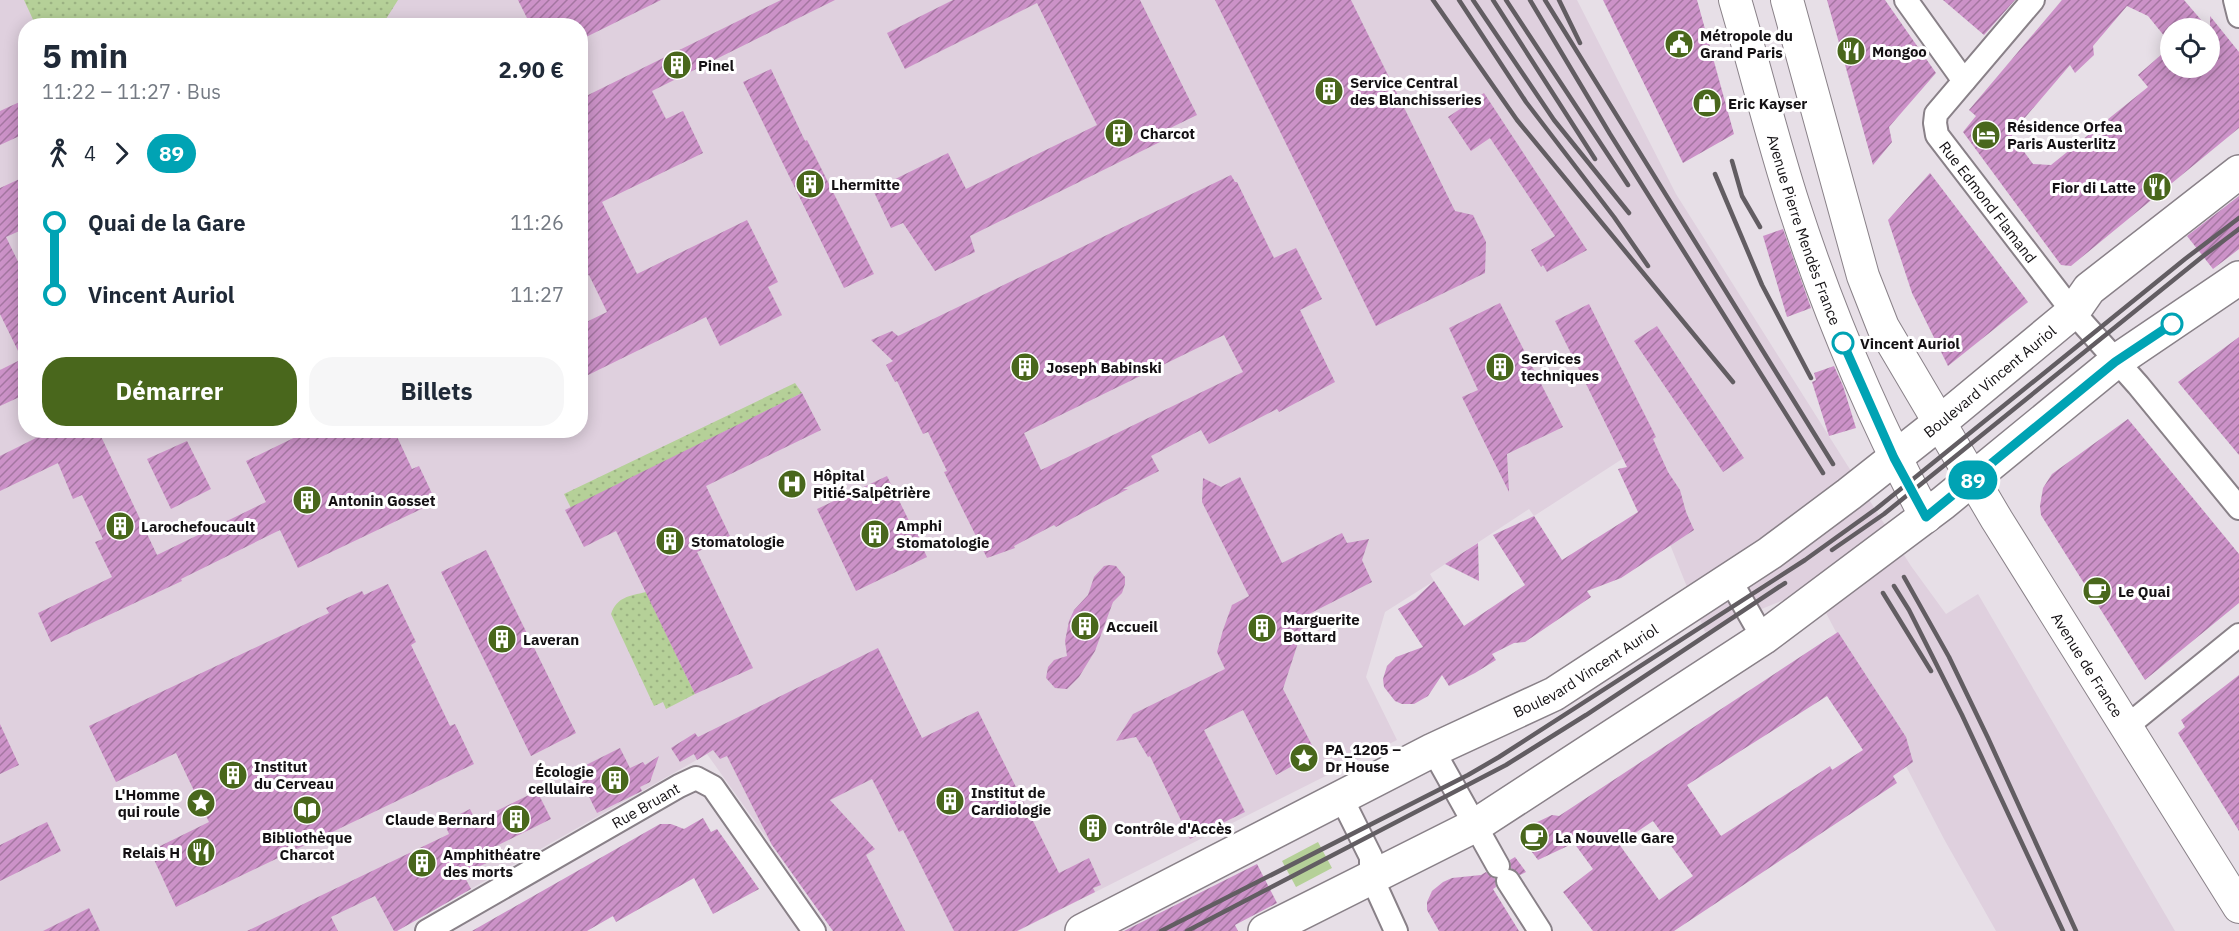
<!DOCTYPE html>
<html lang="fr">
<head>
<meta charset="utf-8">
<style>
	:root { --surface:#fff; --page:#f6f6f7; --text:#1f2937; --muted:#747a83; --accent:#49671c }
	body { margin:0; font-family:"IBM Plex Sans",sans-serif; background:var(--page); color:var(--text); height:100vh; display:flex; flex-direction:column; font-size:22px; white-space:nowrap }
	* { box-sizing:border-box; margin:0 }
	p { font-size:20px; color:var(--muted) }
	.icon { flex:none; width:33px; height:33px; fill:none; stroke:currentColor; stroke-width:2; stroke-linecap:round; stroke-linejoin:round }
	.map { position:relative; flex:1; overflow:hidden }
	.side { position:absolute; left:18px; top:18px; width:570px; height:420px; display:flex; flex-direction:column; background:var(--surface); border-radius:24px; box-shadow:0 3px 15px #0003 }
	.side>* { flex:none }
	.badge { padding:0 12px; border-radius:20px; font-size:21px; line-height:39px }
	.tools { position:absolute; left:2160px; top:18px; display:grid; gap:12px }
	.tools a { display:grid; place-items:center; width:60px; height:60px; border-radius:50%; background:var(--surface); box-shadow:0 3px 15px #0003; font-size:30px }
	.map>.badge { position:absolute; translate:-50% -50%; box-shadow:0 0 0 3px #fff }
	.legs { display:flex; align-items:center; gap:9px; height:66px; padding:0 24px; font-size:20px }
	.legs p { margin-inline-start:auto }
	.head { display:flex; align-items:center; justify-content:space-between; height:102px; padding:0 24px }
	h1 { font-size:33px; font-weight:700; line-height:45px }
	.action { display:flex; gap:12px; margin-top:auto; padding:12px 24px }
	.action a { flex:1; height:69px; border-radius:24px; background:var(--accent); color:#fff; font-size:24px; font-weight:700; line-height:69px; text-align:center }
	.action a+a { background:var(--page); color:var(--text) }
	ul { padding:0 24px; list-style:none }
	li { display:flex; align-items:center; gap:21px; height:72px; font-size:22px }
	li i { display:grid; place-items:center; width:9px; height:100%; margin:0 8px; background:currentColor }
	li i::after { content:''; width:15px; height:15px; margin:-8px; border:4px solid; border-radius:50%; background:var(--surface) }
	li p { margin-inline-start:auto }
	li:first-child i { background:linear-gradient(#0000 50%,currentColor 0) }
	li:last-child i { background:linear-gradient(currentColor 50%,#0000 0) }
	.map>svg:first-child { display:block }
</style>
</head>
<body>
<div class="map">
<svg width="2239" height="931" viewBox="0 0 2239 931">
	<defs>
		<pattern id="green-dots" width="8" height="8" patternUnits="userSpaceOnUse" patternTransform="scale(1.5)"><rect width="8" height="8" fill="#b5d098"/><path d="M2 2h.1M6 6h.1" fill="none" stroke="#9bb282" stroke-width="1.8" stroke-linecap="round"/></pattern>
		<pattern id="building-hatch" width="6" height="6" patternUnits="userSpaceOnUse" patternTransform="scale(1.5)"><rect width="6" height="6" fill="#cc92c8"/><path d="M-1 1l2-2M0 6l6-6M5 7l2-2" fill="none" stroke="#a476a1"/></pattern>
	</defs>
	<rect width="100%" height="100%" fill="#e7dfe7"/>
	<path fill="#dfd0de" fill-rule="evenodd" d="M0 0H1577L1676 194 1911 566 1946 614 1978 594 2175 931H1996L1944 839 1813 588 1705 632 1633 452 1534 516 1529 509 1430 574 1434 581 1385 612 1366 677 1397 740 1018 931H833L707 754 397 931H0ZM26 26H580V430H26Z"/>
	<path fill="url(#green-dots)" d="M24 0H398L386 19 376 25 36 26Z
		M795 383 802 393 571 508 564 494Z
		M646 592 695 694 666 709 663 702 654 706 611 614C617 597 629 596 646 592Z"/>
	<path fill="#b5d098" d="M1318 842 1332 868 1296 887 1282 861Z"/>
	<path fill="url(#building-hatch)" fill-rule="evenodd" d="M518 0H661L580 40V26H531Z
		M781 0H835L652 91 666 119 683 111 703 153 602 202 637 274 747 220 778 282 768 287 782 315 720 346 706 317 580 379V325L607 312 589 275 580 279V99Z
		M953 0H1140L1197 115 1158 134 1162 141 970 236 975 252 935 271 903 223 891 228 873 190 948 153 966 189 1097 125 1037 3 905 69 887 33Z
		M1215 0H1351L1455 211 1473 215 1486 242 1485 273 1376 326Z
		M1603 0H1697L1734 134 1683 163Z
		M1827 0H1885L1936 73 1889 127 1892 142 1873 165Z
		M1943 0H2015L1984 35Z
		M2062 0H2184L2208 28H2170V43L2148 16 2127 6 2093 46 2094 55 2075 73 2070 65 2011 134 2033 164 2051 165 2148 87 2138 75 2170 47V68H2210V16L2239 52V128L2071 266 2061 265 1963 132 1976 116 1969 110Z
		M771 69 805 141 807 140 874 274 844 288 743 82Z
		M1484 93 1587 250 1547 272 1543 265 1541 267 1531 250 1555 236 1490 138 1471 151 1448 117Z
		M26 99V133L0 145V111Z
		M1930 173 2028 302 1948 366 1912 293 1888 220Z
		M1231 175 1235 182H1237L1274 258 1296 248 1322 299 1300 310 1335 382 1279 412 1277 409 1209 444 1201 430 1151 456 1159 471 1123 489H1128L1056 527 1054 525 1014 546 1015 548 987 558 944 472 947 471 928 432 923 434 897 381 895 382 886 365 893 361 871 340 892 331 898 336ZM1224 335 1243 372 1041 470 1024 433Z
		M26 176V228L6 237 26 278V394L0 406V370L22 359 0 314V188Z
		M2239 196V249L2213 269 2187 236Z
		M1783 229 1811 308 1787 317 1763 236Z
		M1500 303 1563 427 1507 454 1509 492 1462 397 1478 390 1449 328Z
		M1589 304 1656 437 1653 439 1668 472 1680 490 1686 512 1694 530 1621 578 1587 591 1591 597 1525 642 1514 643 1492 654 1496 660 1475 673 1449 686 1442 675 1428 696 1414 704H1402L1395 701 1384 687 1383 679 1387 666 1396 657 1423 647 1398 609 1415 599 1434 581 1464 626 1525 585 1493 535 1534 516 1562 560 1638 512 1618 469 1627 467 1555 321Z
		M1657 326 1744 458 1723 472 1634 341Z
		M2239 337V455L2178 382Z
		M1834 366 1843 386 1856 428 1829 436 1812 382 1816 380 1814 373Z
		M802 393 821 430 706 486 730 536 697 552 753 668 695 694 616 531 584 547 565 510Z
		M2128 419 2239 554V603L2145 680 2041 515 2040 506 2043 488 2052 474Z
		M52 430H98L157 555 266 502 246 461 310 430H394L412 469 419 466 436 502 298 568 280 530 181 579 182 581 51 642 38 613 112 577 95 542 103 539 82 495 73 499 58 463 0 491V456Z
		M187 441 211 489 171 509 147 459Z
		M887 476 912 527 917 525 925 542 921 544 927 557 856 591 817 509Z
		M1240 477 1282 563 1342 533 1347 543 1369 539 1362 560 1372 582 1307 615 1283 689 1316 753 1276 775 1243 710 1204 730 1245 812 1190 839 1150 756 1148 757 1136 737 1116 741 1133 714 1225 669 1217 652 1223 630 1232 605 1249 596 1202 502 1203 478 1221 487Z
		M1478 543 1479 581 1445 564Z
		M486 550 576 733 531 756 441 572Z
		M1110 565 1116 566 1125 577V584L1122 593 1113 602 1095 651 1079 677 1067 689 1055 688 1046 678 1048 667 1054 660 1067 656 1065 641 1069 621 1074 610 1088 595 1094 577 1104 566Z
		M388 584 416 642 411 645 450 726 455 724 474 764 176 907 150 851 209 822 176 753 116 782 89 726 329 613 326 608 362 591 364 595Z
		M1838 632 1906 737 1913 762 1893 776 1897 783 1674 931H1593L1563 892 1593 869 1574 843 1538 860 1519 835 1533 829 1531 825 1552 815 1559 816ZM1827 696 1863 750 1832 770 1830 766 1721 836 1687 785ZM1653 821 1693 876 1659 900 1619 844Z
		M878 648 922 738 978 711 1059 873 1089 858 1101 885 1093 888 1095 892 1017 931H954L903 830 899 832 872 779 830 800 875 849 866 855 905 931H833L772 845 727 756 720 759 713 750 697 760 694 754 680 762 671 748 695 733 698 737Z
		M2239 675V831L2178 733 2185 727 2181 720Z
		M0 724 19 765 0 774Z
		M620 748 630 768 643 762 645 765 659 756 650 782 640 787 642 791 597 813 576 770Z
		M537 791 551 819 490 849 495 859 463 874 471 889 397 931H394L375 896 331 917 338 931H247L449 834 444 822 470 809 476 821Z
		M703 818 711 832 717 829 759 889 713 914 694 878 616 922 613 916 587 931H472L660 824H671L684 829Z
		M47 822 61 851 0 881V845Z
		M1515 857 1526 872 1520 875 1511 868 1510 860Z
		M1257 864 1277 903 1235 925 1238 931H1124Z
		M1486 872 1495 879 1496 887 1493 889 1519 931H1439L1427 910V902L1432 891 1443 882 1452 878 1481 875Z
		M89 908 100 931H43Z"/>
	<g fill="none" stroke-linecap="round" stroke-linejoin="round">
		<g stroke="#898188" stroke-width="26">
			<g id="street">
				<path d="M1906 0 1964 81"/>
				<path id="s1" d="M2033 0 1936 114 1935 123 1937 135 2073 312 2138 385 2239 508"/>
				<path d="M2235 0 2239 16"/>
				<path d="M1730 580 1763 638"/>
				<path d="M2126 727 2239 635"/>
				<path d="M1433 750 1498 866"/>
				<path d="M1341 797 1371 857V876L1396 931"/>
				<path d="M1508 881 1540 931"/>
				<path id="s2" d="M427 931 679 786 696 778 713 787 814 931"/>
			</g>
		</g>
		<g stroke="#898188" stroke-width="34">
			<g id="secondary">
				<path id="s3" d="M1735 0C1755 68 1772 138 1794 206 1829 314 1873 417 1926 517"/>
				<path id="s4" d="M1787 0 1863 276 1883 327 1997 520 2239 907"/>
			</g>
		</g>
		<g stroke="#898188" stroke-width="36">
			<g id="primary">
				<path id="s5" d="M1082 931 1433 750 1554 694 1770 553 1849 494 1939 423 2073 312 2089 289 2239 172"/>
				<path d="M1265 931 1476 825 1763 638 1943 503 2115 362 2239 278"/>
			</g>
		</g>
		<use href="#street" stroke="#fff" stroke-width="22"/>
		<use href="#secondary" stroke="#fff" stroke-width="32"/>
		<use href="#primary" stroke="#fff" stroke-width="33"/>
		<path stroke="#625d62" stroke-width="4.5" d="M1433 0 1517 120 1733 382
			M1459 0 1526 102 1614 217 1648 266
			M1473 0 1554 120 1629 213
			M1493 0 1595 159
			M1506 0 1628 185
			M1530 0 1610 134 1823 473
			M1545 0 1833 464
			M1559 0 1580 43
			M1732 161 1742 196 1760 227
			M1715 174 1762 285 1811 378
			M1832 550 1884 514 2202 257 2239 229
			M1904 577 1949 657 1988 738 2076 931
			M1894 586 1909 610 1962 715 2063 931
			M1883 593 1931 671
			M1161 931 1468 775 1499 757 1805 560 1876 509 2185 259 2239 218
			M1187 931 1506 765 1586 715 1785 583"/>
	</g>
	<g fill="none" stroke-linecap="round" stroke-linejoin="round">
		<g stroke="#fff" stroke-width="14">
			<path id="line-1" d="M1843 343 1894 458 1926 517 2115 362 2172 324"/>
		</g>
		<use href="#line-1" stroke="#00a3b4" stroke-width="9"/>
	</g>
	<defs>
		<g id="civic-disc" transform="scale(1.5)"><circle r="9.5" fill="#49671c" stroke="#fff"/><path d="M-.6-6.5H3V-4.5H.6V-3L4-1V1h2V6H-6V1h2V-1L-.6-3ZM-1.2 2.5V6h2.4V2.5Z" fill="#fff"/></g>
		<g id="restaurant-disc" transform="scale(1.5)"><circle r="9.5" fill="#49671c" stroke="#fff"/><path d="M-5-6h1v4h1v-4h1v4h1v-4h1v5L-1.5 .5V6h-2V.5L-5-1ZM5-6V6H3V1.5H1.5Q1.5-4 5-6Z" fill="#fff"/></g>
		<g id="building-disc" transform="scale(1.5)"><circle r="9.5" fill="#49671c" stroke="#fff"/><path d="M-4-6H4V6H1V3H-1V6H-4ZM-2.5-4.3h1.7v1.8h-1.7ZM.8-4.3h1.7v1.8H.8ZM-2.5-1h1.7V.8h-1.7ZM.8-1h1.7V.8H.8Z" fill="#fff"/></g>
		<g id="shop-disc" transform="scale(1.5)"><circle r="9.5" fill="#49671c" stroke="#fff"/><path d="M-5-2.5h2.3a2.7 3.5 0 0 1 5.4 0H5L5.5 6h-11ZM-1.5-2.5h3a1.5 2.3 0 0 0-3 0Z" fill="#fff"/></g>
		<g id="hotel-disc" transform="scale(1.5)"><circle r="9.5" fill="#49671c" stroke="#fff"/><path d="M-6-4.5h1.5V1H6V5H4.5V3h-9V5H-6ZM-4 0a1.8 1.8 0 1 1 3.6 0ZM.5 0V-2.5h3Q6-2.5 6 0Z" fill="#fff"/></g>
		<g id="hospital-disc" transform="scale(1.5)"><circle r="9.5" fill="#49671c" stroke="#fff"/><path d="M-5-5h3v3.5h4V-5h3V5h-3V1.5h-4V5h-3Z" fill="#fff"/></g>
		<g id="cafe-disc" transform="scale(1.5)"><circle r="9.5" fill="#49671c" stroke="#fff"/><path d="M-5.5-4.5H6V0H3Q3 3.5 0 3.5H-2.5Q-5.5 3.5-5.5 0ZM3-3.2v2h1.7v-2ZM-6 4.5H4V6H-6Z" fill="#fff"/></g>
		<g id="sight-disc" transform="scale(1.5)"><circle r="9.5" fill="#49671c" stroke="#fff"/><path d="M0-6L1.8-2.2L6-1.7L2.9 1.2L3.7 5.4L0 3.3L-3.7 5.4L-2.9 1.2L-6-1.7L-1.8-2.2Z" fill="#fff"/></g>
		<g id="library-disc" transform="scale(1.5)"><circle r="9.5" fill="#49671c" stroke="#fff"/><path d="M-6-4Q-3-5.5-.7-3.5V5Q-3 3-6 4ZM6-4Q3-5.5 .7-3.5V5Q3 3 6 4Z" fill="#fff"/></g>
	</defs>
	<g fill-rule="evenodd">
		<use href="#civic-disc" x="1679" y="44"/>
		<use href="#restaurant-disc" x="1851" y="51"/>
		<use href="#building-disc" x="677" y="65"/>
		<use href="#building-disc" x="1329" y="91"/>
		<use href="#shop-disc" x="1707" y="103"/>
		<use href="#building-disc" x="1119" y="133"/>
		<use href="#hotel-disc" x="1986" y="135"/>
		<use href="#building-disc" x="810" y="184"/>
		<use href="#restaurant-disc" x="2157" y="187"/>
		<use href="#building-disc" x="1025" y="367"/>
		<use href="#building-disc" x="1500" y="367"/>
		<use href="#hospital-disc" x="792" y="484"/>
		<use href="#building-disc" x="307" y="500"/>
		<use href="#building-disc" x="120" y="526"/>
		<use href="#building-disc" x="875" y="534"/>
		<use href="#building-disc" x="670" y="541"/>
		<use href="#cafe-disc" x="2097" y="591"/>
		<use href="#building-disc" x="1085" y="626"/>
		<use href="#building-disc" x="1262" y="628"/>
		<use href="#building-disc" x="502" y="639"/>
		<use href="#sight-disc" x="1304" y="758"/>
		<use href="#building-disc" x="233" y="775"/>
		<use href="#building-disc" x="615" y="780"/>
		<use href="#building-disc" x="950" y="801"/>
		<use href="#sight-disc" x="201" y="803"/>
		<use href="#library-disc" x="307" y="810"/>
		<use href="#building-disc" x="516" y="819"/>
		<use href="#building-disc" x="1093" y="828"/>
		<use href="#cafe-disc" x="1534" y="837"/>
		<use href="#restaurant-disc" x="201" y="852"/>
		<use href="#building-disc" x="422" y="863"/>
	</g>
	<g fill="#fff" stroke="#00a3b4" stroke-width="3">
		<circle cx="2172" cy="324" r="10"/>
		<circle cx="1843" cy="343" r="10"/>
	</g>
	<g text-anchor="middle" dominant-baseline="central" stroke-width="6" stroke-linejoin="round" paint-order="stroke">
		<g font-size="15" font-weight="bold" fill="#141114" stroke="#fff" text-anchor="start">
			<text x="1700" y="35">Métropole du<tspan x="1700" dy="17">Grand Paris</tspan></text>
			<text x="1872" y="51">Mongoo</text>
			<text x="698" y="65">Pinel</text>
			<text x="1350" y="82">Service Central<tspan x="1350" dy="17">des Blanchisseries</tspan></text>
			<text x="1728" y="103">Eric Kayser</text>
			<text x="2007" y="126">Résidence Orfea<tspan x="2007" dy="17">Paris Austerlitz</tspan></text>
			<text x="1140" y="133">Charcot</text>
			<text x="831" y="184">Lhermitte</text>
			<text x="2136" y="187" text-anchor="end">Fior di Latte</text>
			<text x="1521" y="358">Services<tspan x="1521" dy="17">techniques</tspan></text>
			<text x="1046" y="367">Joseph Babinski</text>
			<text x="813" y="475">Hôpital<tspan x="813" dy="17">Pitié-Salpêtrière</tspan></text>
			<text x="328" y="500">Antonin Gosset</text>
			<text x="896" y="525">Amphi<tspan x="896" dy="17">Stomatologie</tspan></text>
			<text x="141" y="526">Larochefoucault</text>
			<text x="691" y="541">Stomatologie</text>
			<text x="2118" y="591">Le Quai</text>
			<text x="1283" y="619">Marguerite<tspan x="1283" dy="17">Bottard</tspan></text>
			<text x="1106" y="626">Accueil</text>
			<text x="523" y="639">Laveran</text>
			<text x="1325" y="749">PA_1205 –<tspan x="1325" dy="17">Dr House</tspan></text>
			<text x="254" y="766">Institut<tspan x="254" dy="17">du Cerveau</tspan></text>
			<text x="594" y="771" text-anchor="end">Écologie<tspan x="594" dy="17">cellulaire</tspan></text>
			<text x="971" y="792">Institut de<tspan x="971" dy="17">Cardiologie</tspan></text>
			<text x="180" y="794" text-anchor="end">L'Homme<tspan x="180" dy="17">qui roule</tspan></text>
			<text x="495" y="819" text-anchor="end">Claude Bernard</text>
			<text x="1114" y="828">Contrôle d'Accès</text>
			<text x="307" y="837" text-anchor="middle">Bibliothèque<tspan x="307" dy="17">Charcot</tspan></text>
			<text x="1555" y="837">La Nouvelle Gare</text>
			<text x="180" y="852" text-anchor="end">Relais H</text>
			<text x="443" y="854">Amphithéatre<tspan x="443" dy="17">des morts</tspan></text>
		</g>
		<g font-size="15" fill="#141114" stroke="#fff">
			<text stroke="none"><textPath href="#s1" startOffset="255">Rue Edmond Flamand</textPath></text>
			<text stroke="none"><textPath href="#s3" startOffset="240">Avenue Pierre Mendès France</textPath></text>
			<text stroke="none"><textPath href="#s5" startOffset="1065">Boulevard Vincent Auriol</textPath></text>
			<text stroke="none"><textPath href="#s4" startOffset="736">Avenue de France</textPath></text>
			<text stroke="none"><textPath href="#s5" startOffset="567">Boulevard Vincent Auriol</textPath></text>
			<text stroke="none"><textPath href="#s2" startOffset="252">Rue Bruant</textPath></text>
		</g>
		<g font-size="15" font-weight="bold" fill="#141114" stroke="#fff" text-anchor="start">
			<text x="1860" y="343">Vincent Auriol</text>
		</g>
	</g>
</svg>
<div class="tools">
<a><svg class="icon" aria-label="locate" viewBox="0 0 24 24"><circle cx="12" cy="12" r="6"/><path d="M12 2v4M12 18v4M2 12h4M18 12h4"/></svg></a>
</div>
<b class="badge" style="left:1973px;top:480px;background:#00a3b4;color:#fff">89</b>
<section class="side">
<div class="head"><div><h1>5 min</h1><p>11:22 – 11:27 · Bus</p></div><b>2.90 €</b></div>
<div class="legs"><svg class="icon" aria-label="walk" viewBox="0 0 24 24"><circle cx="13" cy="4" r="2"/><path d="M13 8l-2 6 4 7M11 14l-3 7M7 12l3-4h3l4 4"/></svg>4<svg class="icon" aria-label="forward" viewBox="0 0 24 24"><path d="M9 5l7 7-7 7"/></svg><b class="badge" style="background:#00a3b4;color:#fff">89</b></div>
<ul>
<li><i style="color:#00a3b4"></i><b>Quai de la Gare</b><p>11:26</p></li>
<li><i style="color:#00a3b4"></i><b>Vincent Auriol</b><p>11:27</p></li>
</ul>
<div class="action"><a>Démarrer</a><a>Billets</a></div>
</section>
</div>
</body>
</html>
